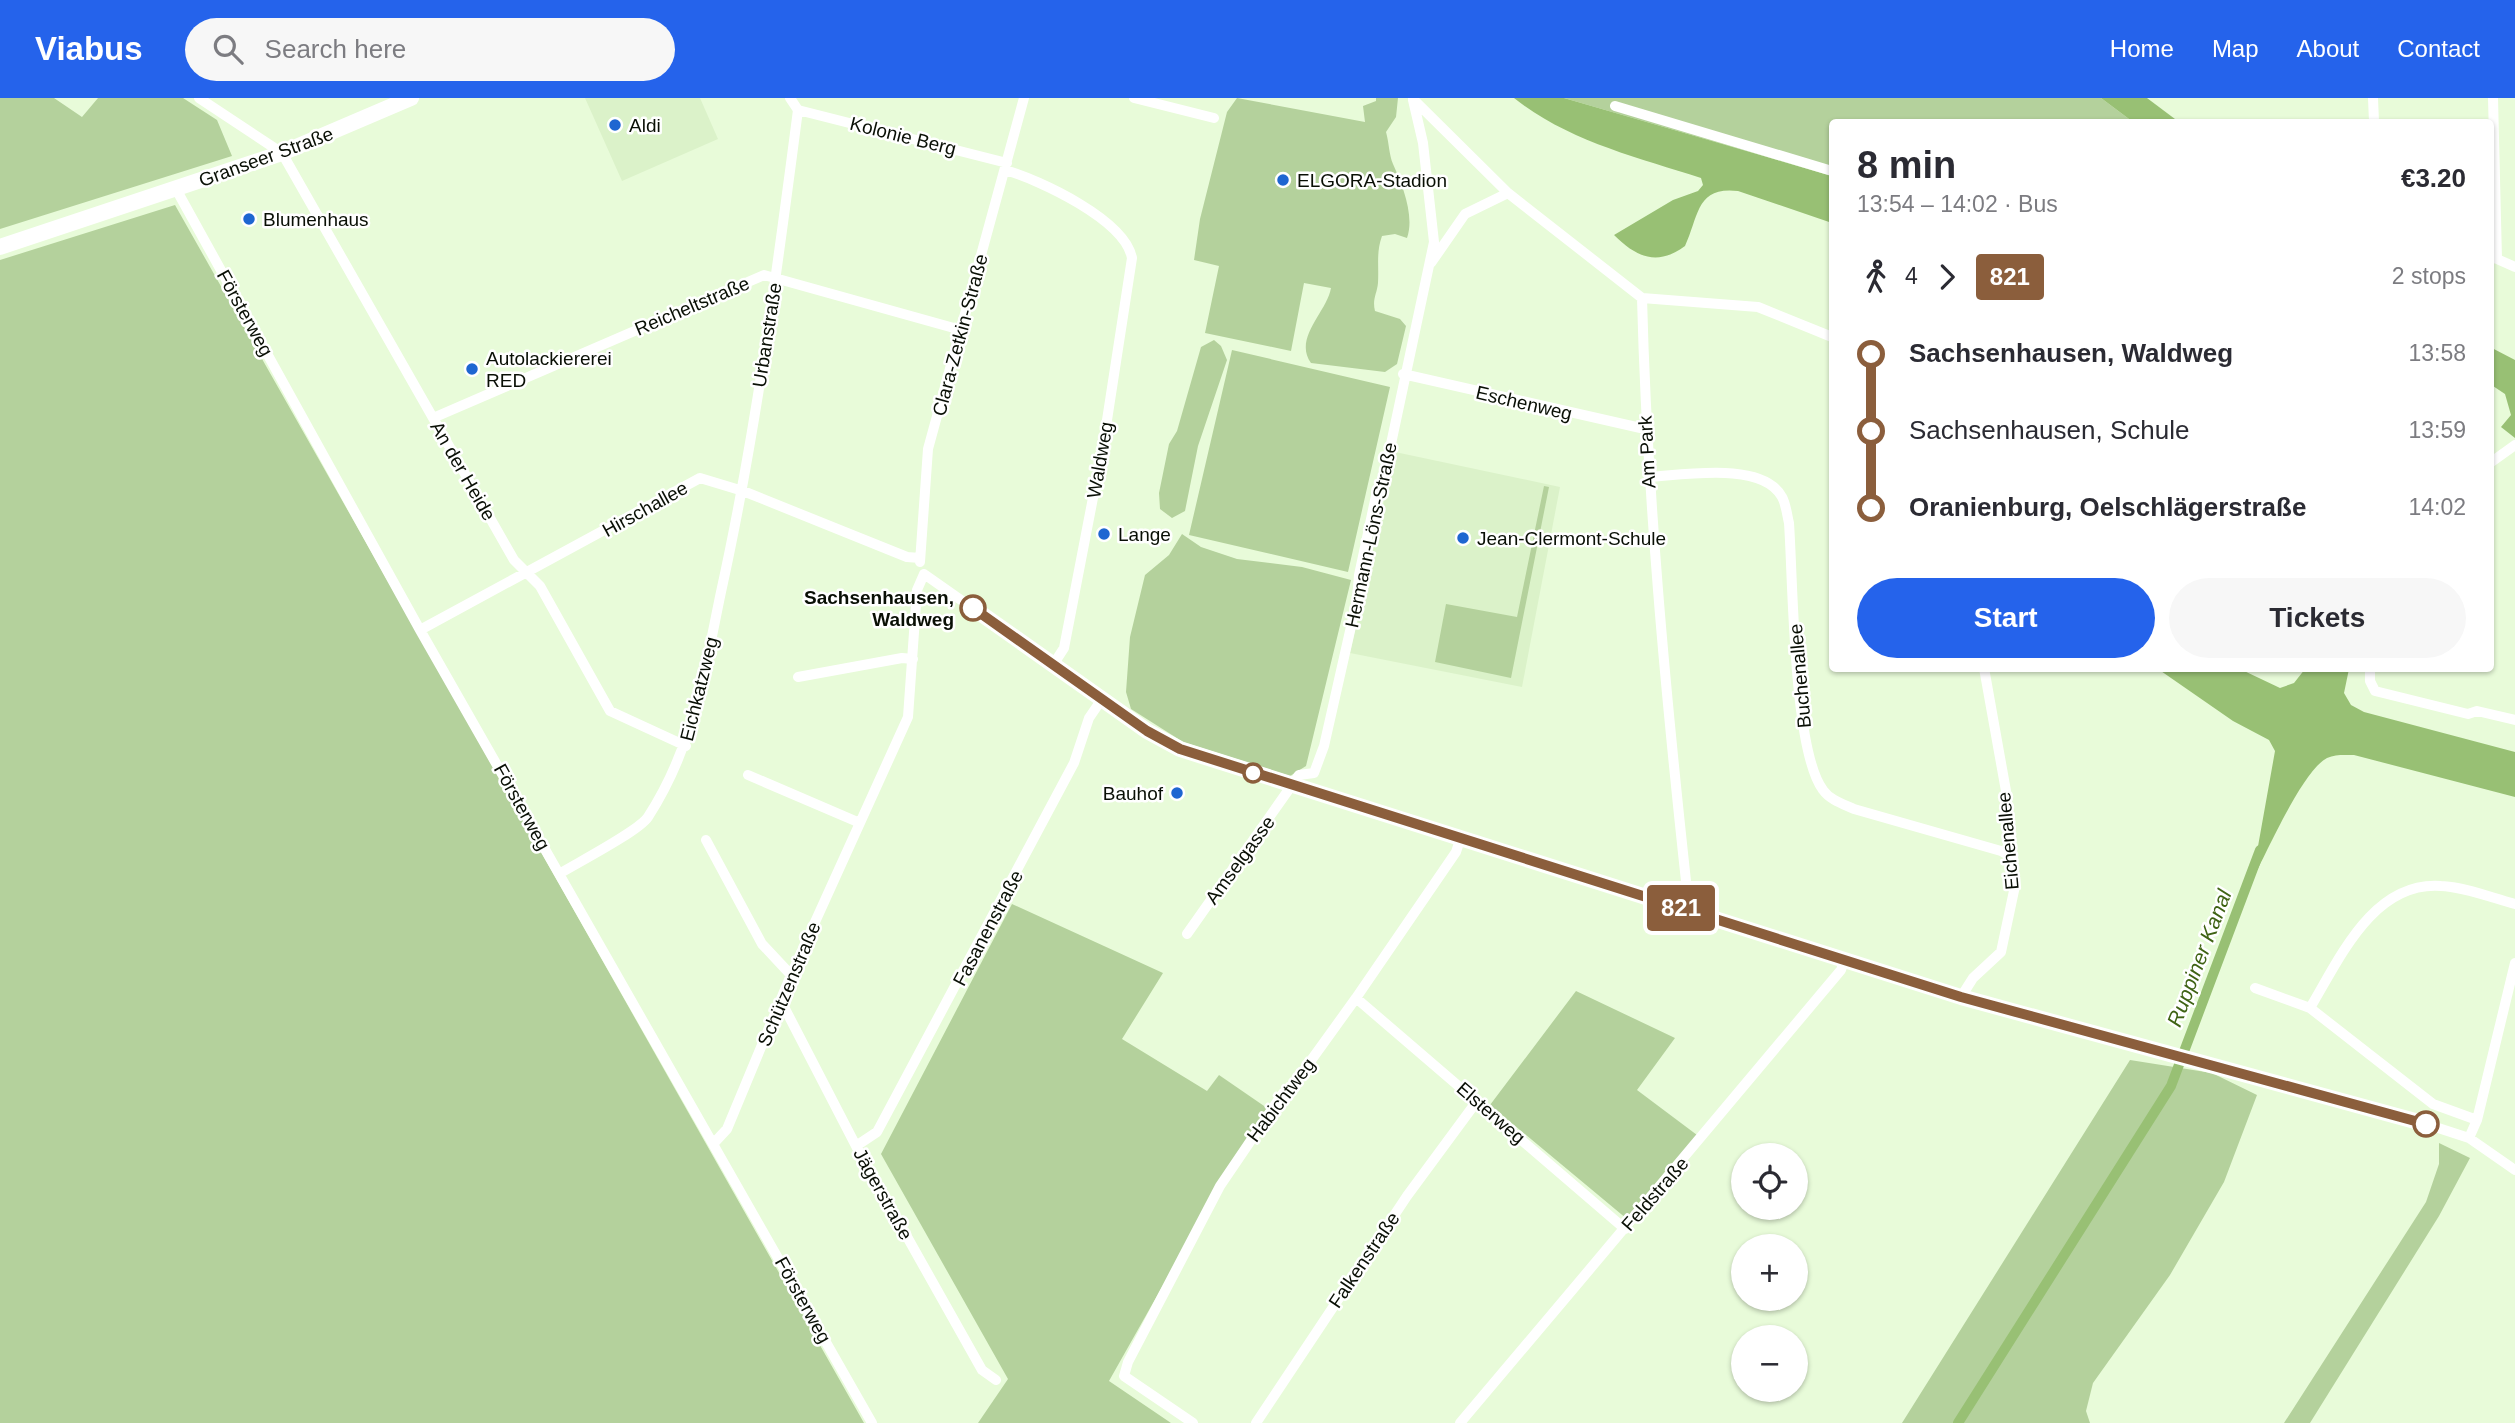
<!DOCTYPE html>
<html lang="en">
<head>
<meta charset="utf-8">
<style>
	:root { --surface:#fff; --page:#f7f7f7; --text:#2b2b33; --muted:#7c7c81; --accent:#2563eb }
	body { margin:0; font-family:Helvetica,sans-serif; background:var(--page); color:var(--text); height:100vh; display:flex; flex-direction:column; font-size:26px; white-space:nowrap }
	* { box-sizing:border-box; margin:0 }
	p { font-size:23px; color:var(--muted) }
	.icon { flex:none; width:38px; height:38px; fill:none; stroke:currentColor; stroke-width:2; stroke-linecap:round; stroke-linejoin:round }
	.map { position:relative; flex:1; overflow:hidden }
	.panel { position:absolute; left:1829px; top:21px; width:665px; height:553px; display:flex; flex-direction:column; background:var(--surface); border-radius:7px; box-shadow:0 2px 5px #0004 }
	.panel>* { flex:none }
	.badge { padding:0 14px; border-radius:5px; font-size:24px; line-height:46px }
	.tools { position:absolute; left:1731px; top:1045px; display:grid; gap:14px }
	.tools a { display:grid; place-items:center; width:77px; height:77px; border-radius:50%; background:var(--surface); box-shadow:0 2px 5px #0004; font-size:35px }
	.map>.badge { position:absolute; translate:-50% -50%; box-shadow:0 0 0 4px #fff }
	.legs { display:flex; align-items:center; gap:10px; height:77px; padding:0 28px; font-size:23px }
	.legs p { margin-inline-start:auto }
	.head { display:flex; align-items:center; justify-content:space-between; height:119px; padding:0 28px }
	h1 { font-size:38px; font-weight:600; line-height:52px }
	.button { display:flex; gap:14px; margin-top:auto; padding:14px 28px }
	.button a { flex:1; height:80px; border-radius:42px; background:var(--accent); color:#fff; font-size:28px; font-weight:600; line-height:80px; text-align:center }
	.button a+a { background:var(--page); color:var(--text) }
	ul { padding:0 28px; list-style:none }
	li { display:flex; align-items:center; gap:24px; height:77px; font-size:26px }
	li i { display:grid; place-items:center; width:10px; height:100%; margin:0 9px; background:currentColor }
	li i::after { content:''; width:18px; height:18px; margin:-9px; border:5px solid; border-radius:50%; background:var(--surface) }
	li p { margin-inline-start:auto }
	li:first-child i { background:linear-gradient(#0000 50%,currentColor 0) }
	li:last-child i { background:linear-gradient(currentColor 50%,#0000 0) }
	header { display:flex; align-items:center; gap:42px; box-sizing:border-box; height:98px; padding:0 35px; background:var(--accent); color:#fff }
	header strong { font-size:33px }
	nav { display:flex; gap:38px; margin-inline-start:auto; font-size:24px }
	.search { width:490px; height:63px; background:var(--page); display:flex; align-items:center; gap:18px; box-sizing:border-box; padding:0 24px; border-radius:38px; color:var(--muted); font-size:26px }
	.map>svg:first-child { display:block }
</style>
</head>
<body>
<header>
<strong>Viabus</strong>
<div class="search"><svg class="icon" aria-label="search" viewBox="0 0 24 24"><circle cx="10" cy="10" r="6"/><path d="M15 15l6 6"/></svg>Search here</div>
<nav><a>Home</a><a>Map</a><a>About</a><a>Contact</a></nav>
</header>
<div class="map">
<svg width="2515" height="1325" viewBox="0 0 2515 1325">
	<rect width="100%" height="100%" fill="#e8fbd9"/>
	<path fill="#dbf2c9" d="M585 0H700L718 41 622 83Z
		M1395 354 1560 389 1522 589 1350 555Z"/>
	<path fill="#b4d19c" d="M0 0H54L82 19 98 0H183L217 22 232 58 0 131Z
		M1237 0 1365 24 1363 8 1376 3V0H1398L1396 19 1386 34C1389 44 1389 57 1393 66 1402 86 1415 118 1407 140L1395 136 1382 138C1376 155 1379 167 1378 185 1377 196 1372 201 1375 213L1400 221 1406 228 1397 266 1385 274 1311 265C1293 240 1327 214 1331 190L1304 185 1291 253 1205 235 1219 168 1194 162 1200 121 1227 14Z
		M1564 0H2101L2133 24H1832V78Z
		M175 107 864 1325H0V162Z
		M1214 242 1221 248 1227 262 1198 348 1185 413 1172 420 1160 411 1159 395 1169 346 1177 333 1201 249Z
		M1232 252 1390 289 1348 474 1189 437Z
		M1544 388 1549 389 1511 580 1435 564 1446 506 1517 519Z
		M1182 436 1201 449 1237 461 1302 469 1351 482 1306 668 1290 678 1183 644 1131 611 1126 594 1130 539 1145 477 1169 457Z
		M1012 806 1163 875 1122 941 1207 993 1219 977 1267 1010 1219 1088 1109 1283 1171 1325H978L1008 1281 881 1056Z
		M1576 893 1675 940 1637 992 1697 1037 1627 1121 1490 1007Z
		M2130 962 2212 975 2257 997 2224 1084 2170 1177 2093 1285 2086 1313 2090 1325H1902Z
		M2439 1045 2470 1060 2439 1118 2310 1325H2284L2426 1104 2439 1066Z"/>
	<path fill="#98c074" d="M1514 0H1564L1832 78V125L1738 93C1696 88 1699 118 1685 148 1658 168 1637 160 1614 137L1673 102 1698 93 1703 87 1701 80C1636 59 1568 43 1514 0Z
		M2101 0H2147L2179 24H2133Z
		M2490 249 2515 262V340L2501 329 2511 317 2505 296 2490 286Z
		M2158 571H2240L2280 590 2294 585 2305 571H2349L2344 595 2351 607 2364 614 2515 654V699L2354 657C2344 657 2336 656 2327 660 2302 673 2267 755 2252 782L2275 653 2269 642 2233 623Z"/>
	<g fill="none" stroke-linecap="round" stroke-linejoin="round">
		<path stroke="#98c074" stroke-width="10" d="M1958 1325 2171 988 2260 752"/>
		<path stroke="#fff" stroke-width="10" d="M199 0 282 55 514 462 540 488 610 613 686 648
			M1134 0 1214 20
			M2373 0 2374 24
			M1413 1 1508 95 1642 200C1647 395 1665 589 1686 783L1678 809
			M1615 8 1832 73
			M798 12 1007 65
			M1005 72C1040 82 1125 122 1132 160L1103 348 1064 550 1053 567
			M176 91 420 532 872 1325
			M2490 159 2497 161 2493 0
			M2497 161 2515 169
			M1431 165 1465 116 1508 95
			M1642 200 1758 209 1832 239
			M1403 276 1645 331
			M433 320 764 177 961 232
			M2490 365 2515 347
			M1649 379C1683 377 1763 363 1782 399 1786 406 1787 417 1789 425 1793 481 1793 652 1823 692 1830 702 1843 706 1854 711L2001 753 2013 760
			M920 464 928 351 1024 0
			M924 476 1147 633 1180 651 1961 899 2426 1026 2469 1040 2515 1072
			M420 532 700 380 743 393 907 459 920 460
			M2370 570V583L2375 593 2468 616 2477 613 2515 622
			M798 579 902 560 913 561
			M748 677 860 725
			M706 742 762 846 791 877
			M559 776C577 765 639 733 648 719 694 648 704 575 721 494 756 335 777 173 798 12L790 0
			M1187 836 1299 677 1314 675 1324 648 1357 502 1359 477 1377 393 1385 374 1434 144 1423 45 1413 2
			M2255 890 2310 910 2433 1006 2477 1022
			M1961 899 1973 880 2001 854 2015 788 2006 693 1984 570
			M1356 900 1625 1131
			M781 903 856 1048 982 1272 996 1282
			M2310 910C2340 860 2373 783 2441 788 2465 789 2492 800 2515 806
			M2469 1040 2477 1022 2515 865
			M714 1045 727 1031 791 877 908 619 917 492 924 476
			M856 1048 877 1034 1074 665 1089 620 1102 601
			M1193 1325 1124 1278 1128 1264 1220 1088 1283 995 1289 993 1356 900 1456 754 1461 739
			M1256 1325 1407 1098 1477 1003
			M1460 1325C1587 1174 1715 1024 1841 872L1844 863"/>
		<path stroke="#fff" stroke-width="16" d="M0 149 282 55 411 0"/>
	</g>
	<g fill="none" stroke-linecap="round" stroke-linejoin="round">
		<g stroke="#fff" stroke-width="16">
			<path id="line-1" d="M973 510 1147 633 1180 651 1961 899 2426 1026"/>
		</g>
		<use href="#line-1" stroke="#8b5e3c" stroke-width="10"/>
	</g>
	<g fill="#1e66d1" stroke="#fff" stroke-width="2.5">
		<circle cx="615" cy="27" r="7"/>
		<circle cx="1283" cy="82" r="7"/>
		<circle cx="249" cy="121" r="7"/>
		<circle cx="472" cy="271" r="7"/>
		<circle cx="1104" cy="436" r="7"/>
		<circle cx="1463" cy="440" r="7"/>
		<circle cx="1177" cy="695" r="7"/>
	</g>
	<g fill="#fff" stroke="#8b5e3c" stroke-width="3.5">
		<circle cx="973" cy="510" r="12"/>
		<circle cx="1253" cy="675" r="9"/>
		<circle cx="2426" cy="1026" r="12"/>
	</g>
	<g text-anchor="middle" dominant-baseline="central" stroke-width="5" stroke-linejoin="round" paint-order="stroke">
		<g font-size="19" fill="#090f05" stroke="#fff" text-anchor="start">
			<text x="629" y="27">Aldi</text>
			<text x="1297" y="82">ELGORA-Stadion</text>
			<text x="263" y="121">Blumenhaus</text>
			<text x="486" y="260">Autolackiererei<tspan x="486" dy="22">RED</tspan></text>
			<text x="1118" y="436">Lange</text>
			<text x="1477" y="440">Jean-Clermont-Schule</text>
			<text x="1163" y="695" text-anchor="end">Bauhof</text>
		</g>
		<g font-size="19" fill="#090f05" stroke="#fff">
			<text transform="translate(903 38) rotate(14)">Kolonie Berg</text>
			<text transform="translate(266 59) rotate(-20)">Granseer Straße</text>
			<text transform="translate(692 208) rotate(-23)">Reicheltstraße</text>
			<text transform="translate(245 215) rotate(61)">Försterweg</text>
			<text transform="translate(767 237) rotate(-81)">Urbanstraße</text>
			<text transform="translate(960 237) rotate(-75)">Clara-Zetkin-Straße</text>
			<text transform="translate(1524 305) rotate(13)">Eschenweg</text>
			<text transform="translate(1647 354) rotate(-93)">Am Park</text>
			<text transform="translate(1100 362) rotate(-80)">Waldweg</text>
			<text transform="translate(463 373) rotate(60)">An der Heide</text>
			<text transform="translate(645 411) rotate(-29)">Hirschallee</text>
			<text transform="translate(1371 437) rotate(-78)">Hermann-Löns-Straße</text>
			<text transform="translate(1800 578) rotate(-95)">Buchenallee</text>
			<text transform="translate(699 591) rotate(-76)">Eichkatzweg</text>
			<text transform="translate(522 709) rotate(61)">Försterweg</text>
			<text transform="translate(2008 743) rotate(-95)">Eichenallee</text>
			<text transform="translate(1240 762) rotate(-54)">Amselgasse</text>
			<text transform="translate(988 830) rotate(-62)">Fasanenstraße</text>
			<text transform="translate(789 886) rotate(-67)">Schützenstraße</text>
			<text transform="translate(1281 1002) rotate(-53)">Habichtweg</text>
			<text transform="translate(1491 1015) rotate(41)">Elsterweg</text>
			<text transform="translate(883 1096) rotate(61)">Jägerstraße</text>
			<text transform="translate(1655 1096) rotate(-49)">Feldstraße</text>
			<text transform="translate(1364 1162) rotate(-56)">Falkenstraße</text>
			<text transform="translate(803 1202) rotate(61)">Försterweg</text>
		</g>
		<g font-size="19" font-weight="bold" fill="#090f05" stroke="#fff" text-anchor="end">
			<text x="954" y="499">Sachsenhausen,<tspan x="954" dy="22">Waldweg</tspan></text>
		</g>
		<g font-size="21" font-style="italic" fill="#3f6314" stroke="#fff">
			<text transform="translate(2199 860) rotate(-69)">Ruppiner Kanal</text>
		</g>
	</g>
</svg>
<div class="tools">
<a><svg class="icon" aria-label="locate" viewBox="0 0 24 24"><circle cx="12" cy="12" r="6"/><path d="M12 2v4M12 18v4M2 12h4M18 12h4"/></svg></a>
<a>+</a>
<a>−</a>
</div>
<b class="badge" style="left:1681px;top:810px;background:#8b5e3c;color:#fff">821</b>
<section class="panel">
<div class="head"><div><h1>8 min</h1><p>13:54 – 14:02 · Bus</p></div><b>€3.20</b></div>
<div class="legs"><svg class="icon" aria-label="walk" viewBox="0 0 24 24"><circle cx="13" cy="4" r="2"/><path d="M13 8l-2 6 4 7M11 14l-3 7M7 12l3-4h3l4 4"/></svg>4<svg class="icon" aria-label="forward" viewBox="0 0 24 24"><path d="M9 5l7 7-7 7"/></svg><b class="badge" style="background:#8b5e3c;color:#fff">821</b><p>2 stops</p></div>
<ul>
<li><i style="color:#8b5e3c"></i><b>Sachsenhausen, Waldweg</b><p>13:58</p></li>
<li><i style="color:#8b5e3c"></i><span>Sachsenhausen, Schule</span><p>13:59</p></li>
<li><i style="color:#8b5e3c"></i><b>Oranienburg, Oelschlägerstraße</b><p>14:02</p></li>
</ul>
<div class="button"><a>Start</a><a>Tickets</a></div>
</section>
</div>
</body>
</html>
